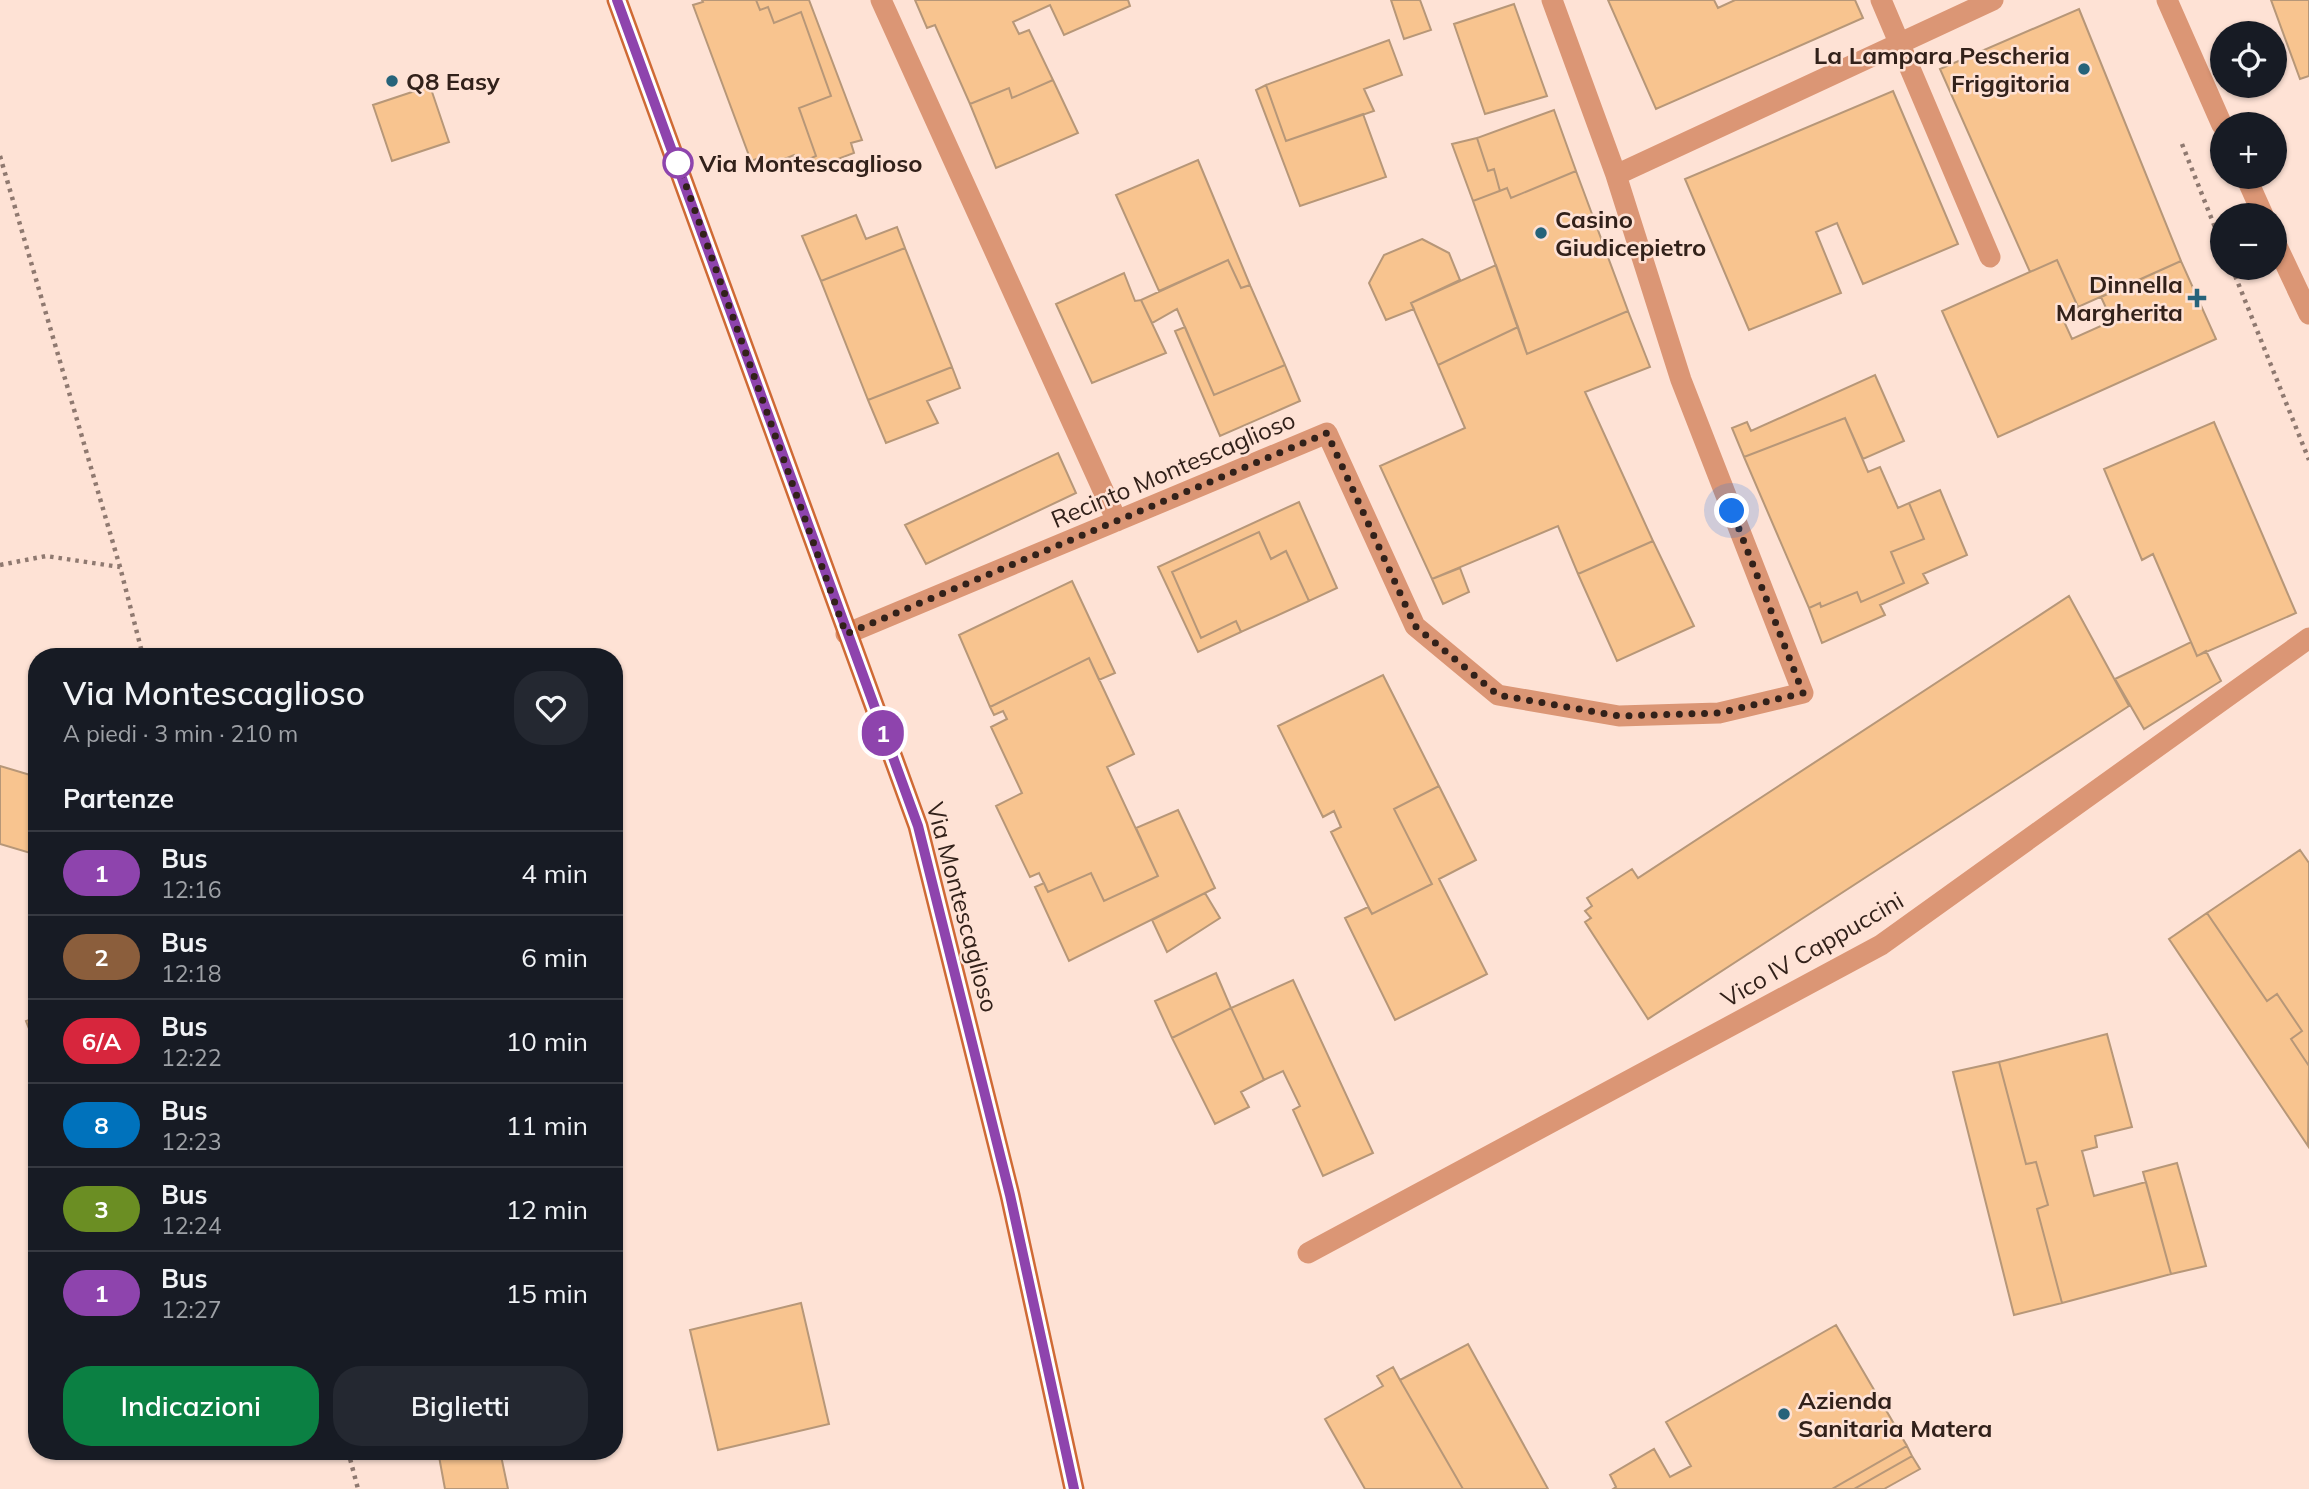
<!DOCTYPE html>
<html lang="it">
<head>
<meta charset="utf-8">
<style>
	:root { --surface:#171b24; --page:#242831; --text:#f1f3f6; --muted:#9ea1a6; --line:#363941; --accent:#0b8043 }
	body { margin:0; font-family:Mulish,sans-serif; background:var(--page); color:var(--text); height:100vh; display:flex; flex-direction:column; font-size:26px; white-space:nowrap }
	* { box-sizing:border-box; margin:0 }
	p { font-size:23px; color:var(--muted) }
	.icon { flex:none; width:38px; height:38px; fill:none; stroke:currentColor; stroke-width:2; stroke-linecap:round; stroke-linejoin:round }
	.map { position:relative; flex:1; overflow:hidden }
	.panel { position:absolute; left:28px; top:648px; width:595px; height:812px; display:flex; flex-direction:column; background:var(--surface); border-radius:28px; box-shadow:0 2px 5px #0004 }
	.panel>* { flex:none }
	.badge { padding:0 14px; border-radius:23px; font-size:24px; line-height:46px }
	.tools { position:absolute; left:2210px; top:21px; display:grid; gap:14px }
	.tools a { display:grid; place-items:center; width:77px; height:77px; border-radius:50%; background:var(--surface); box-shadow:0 2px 5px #0004; font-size:35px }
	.you { position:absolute; width:35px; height:35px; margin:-18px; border:5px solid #fff; border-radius:50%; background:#1a73e8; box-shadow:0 0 0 10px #1a73e833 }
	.map>.badge { position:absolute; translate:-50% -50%; box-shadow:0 0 0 4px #fff }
	h2 { padding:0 35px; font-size:26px; line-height:63px }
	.round { display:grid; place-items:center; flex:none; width:74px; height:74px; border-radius:28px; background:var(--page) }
	.head { display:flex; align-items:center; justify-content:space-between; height:119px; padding:0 35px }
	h1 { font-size:33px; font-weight:600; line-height:52px }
	.action { display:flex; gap:14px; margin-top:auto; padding:14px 35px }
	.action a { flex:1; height:80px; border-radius:28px; background:var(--accent); color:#fff; font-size:28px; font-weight:600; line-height:80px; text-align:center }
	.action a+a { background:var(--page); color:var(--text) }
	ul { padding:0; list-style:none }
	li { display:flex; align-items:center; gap:21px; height:84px; padding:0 35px; border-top:2px solid var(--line) }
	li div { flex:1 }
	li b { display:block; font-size:26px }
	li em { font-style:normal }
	li .badge { min-width:77px; font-weight:700; text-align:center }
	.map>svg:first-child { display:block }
</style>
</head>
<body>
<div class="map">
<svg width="2309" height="1489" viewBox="0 0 2309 1489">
	<rect width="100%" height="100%" fill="#fee2d5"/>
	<path fill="#f8c48f" stroke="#b79778" stroke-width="2" d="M702 0H756L760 10 768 7 774 23 801 12 831 96 799 108 816 156 798 164 794 155 765 167 762 157 751 161 693 5 703 2Z
		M756 0H809L862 140 851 143 854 153 806 171 803 162 816 156 799 108 831 96 801 12 774 23 768 7 760 10Z
		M915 0H1128L1130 6 1064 35 1050 5 1013 22 1019 34 1029 30 1053 80 1012 98 1009 88 970 104 935 25 927 28Z
		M1391 0H1420L1431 30 1404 39Z
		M1608 0H1714L1718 8 1735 0H1855L1863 18 1656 109Z
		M2271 0H2309V76L2300 79Z
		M1514 4 1547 96 1485 114 1454 24Z
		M2079 9 2181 261 2078 307 2057 260 2030 272 1940 69Z
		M1389 40 1402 75 1364 89 1374 111 1286 141 1266 85Z
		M1053 80 1078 133 996 168 970 104 1009 88 1012 98Z
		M1266 85 1286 141 1363 114 1386 177 1300 206 1256 90Z
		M430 86 449 142 392 161 373 105Z
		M1893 91 1958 244 1863 284 1837 223 1816 232 1841 293 1749 330 1685 179Z
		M1554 110 1576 171 1511 198 1507 188 1500 191 1494 169 1488 171 1477 138Z
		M1477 138 1488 171 1494 169 1500 191 1473 201 1452 144Z
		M1198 160 1250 285 1241 288 1228 260 1159 291 1116 195Z
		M1576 171 1628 311 1527 354 1473 201 1507 188 1511 198Z
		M856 215 866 239 897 227 905 248 821 281 802 236Z
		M1422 239 1449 253 1460 280 1411 303 1414 309 1386 320 1369 283 1384 255Z
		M905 248 952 367 868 400 821 281Z
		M1228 260 1241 288 1250 285 1285 365 1214 395 1177 309 1152 323 1141 300Z
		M2057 260 2078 307 2061 315 2072 339 2112 321 2101 297 2181 261 2216 339 1998 437 1942 311Z
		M1496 265 1518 327 1438 365 1411 303Z
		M1124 273 1135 301 1141 300 1166 353 1092 383 1056 304Z
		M1628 311 1650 367 1585 392 1653 541 1578 574 1558 526 1432 579 1380 466 1465 428 1438 365 1518 327 1527 354Z
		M1185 327 1214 395 1285 365 1300 401 1220 436 1175 331Z
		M952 367 960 388 927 401 938 423 886 443 868 400Z
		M1875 375 1904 441 1863 459 1845 418 1744 457 1732 428 1747 422 1751 431Z
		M1845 418 1868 472 1880 467 1898 508 1909 503 1924 539 1891 552 1904 583 1861 602 1857 592 1821 607 1820 603 1809 608 1744 457Z
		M2214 422 2296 613 2197 656 2153 554 2142 560 2104 469Z
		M1058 453 1076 493 926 564 905 525Z
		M1940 490 1967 555 1923 574 1928 583 1880 605 1885 615 1822 643 1809 608 1820 603 1821 607 1857 592 1861 602 1904 583 1891 552 1924 539 1909 503Z
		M1299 502 1337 588 1309 601 1286 551 1271 559 1259 532 1172 572 1201 638 1236 621 1241 632 1198 652 1158 567Z
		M1259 532 1271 559 1286 551 1309 601 1241 632 1236 621 1201 638 1172 572Z
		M1653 541 1694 626 1617 661 1578 574Z
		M1460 568 1469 592 1443 604 1432 579Z
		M1072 581 1115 673 1099 680 1089 658 990 707 959 635Z
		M2069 596 2129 706 1648 1019 1585 922 1591 918 1585 911 1592 906 1587 898 1632 869 1638 878Z
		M2191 642 2197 656 2206 651 2221 681 2144 729 2115 679Z
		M1089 658 1134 754 1107 767 1158 876 1104 901 1091 873 1048 892 1039 873 1030 877 996 806 1022 793 991 727 1007 719 1003 711 994 715 990 707Z
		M1383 675 1439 786 1394 809 1432 884 1372 914 1331 832 1341 827 1334 811 1323 817 1278 726Z
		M0 766 37 777V855L0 844Z
		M1439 786 1476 860 1439 879 1487 974 1395 1020 1345 918 1368 907 1372 914 1432 884 1394 809Z
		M1178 810 1215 888 1069 961 1035 887 1044 883 1048 892 1091 873 1104 901 1158 876 1136 828Z
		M2300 850 2309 863V1066L2291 1039 2302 1031 2277 994 2267 1001 2207 913Z
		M1205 893 1220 918 1167 952 1152 920Z
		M2207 913 2267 1001 2277 994 2302 1031 2291 1039 2309 1066 2308 1146 2169 939Z
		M1216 973 1231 1008 1172 1038 1155 1001Z
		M1293 980 1373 1153 1323 1176 1293 1110 1300 1106 1283 1071 1264 1080 1231 1008Z
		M1231 1008 1264 1080 1241 1092 1249 1107 1215 1124 1172 1038Z
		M37 1017V1049L26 1021Z
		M2107 1034 2132 1127 2095 1136 2097 1147 2082 1151 2094 1196 2146 1182 2171 1274 2062 1303 2037 1209 2048 1205 2036 1162 2026 1164 1999 1062Z
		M1999 1062 2026 1164 2036 1162 2048 1205 2037 1209 2062 1303 2014 1315 1953 1072Z
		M2177 1163 2206 1266 2171 1274 2143 1172Z
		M801 1303 829 1424 718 1450 690 1330Z
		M1836 1325 1907 1446 1832 1489H1613L1616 1487 1610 1475 1654 1449 1670 1477 1691 1466 1666 1422Z
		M1468 1344 1548 1489H1463L1400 1380Z
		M1393 1367 1400 1380 1463 1489H1365L1325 1419 1383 1386 1377 1376Z
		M1907 1446 1912 1456 1854 1489H1832Z
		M438 1451H500L508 1489H445Z
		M1912 1456 1920 1469 1884 1489H1854Z"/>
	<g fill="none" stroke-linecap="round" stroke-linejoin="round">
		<path stroke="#8f7970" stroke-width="4.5" stroke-dasharray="3.5 5" stroke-linecap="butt" d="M2182 144 2222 245
			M0 156 120 567 143 656
			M2232 268 2309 460
			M0 565 46 556 120 567
			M348 1451 358 1489"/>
		<path stroke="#db9675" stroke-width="21" d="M881 0 1117 521
			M1881 0 1990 257
			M2167 0 2222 125
			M1616 175 1993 0
			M2246 177 2263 215
			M2275 242 2309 314
			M846 634 1327 433 1415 626 1498 695 1619 716 1719 713 1803 693 1681 380 1616 175 1552 0
			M1308 1253 1881 945 2309 638"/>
		<path stroke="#cf6a35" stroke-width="21" d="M617 0 918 826 1010 1195 1074 1489"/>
	</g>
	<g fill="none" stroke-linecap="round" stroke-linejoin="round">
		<g stroke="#fff" stroke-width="16">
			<path id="line" d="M617 0 918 826 1010 1195 1074 1489"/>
		</g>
		<use href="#line" stroke="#8e44ad" stroke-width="10"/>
		<path stroke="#32211a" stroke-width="7" stroke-dasharray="0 12.6" d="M678 163 846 634 1327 433 1415 626 1498 695 1619 716 1719 713 1803 693 1732 511"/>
	</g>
	<g fill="#26637a" stroke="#fee2d5" stroke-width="2.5">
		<circle cx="2084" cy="69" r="7"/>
		<circle cx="392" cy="81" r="7"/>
		<circle cx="1541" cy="233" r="7"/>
		<path d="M2193.5 287.5h7v7h7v7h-7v7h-7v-7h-7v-7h7z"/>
		<circle cx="1784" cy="1414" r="7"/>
	</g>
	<circle fill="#fff" stroke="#8e44ad" stroke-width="3.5" cx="678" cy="163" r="14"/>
	<g text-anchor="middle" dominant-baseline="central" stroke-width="5" stroke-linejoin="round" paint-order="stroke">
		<g font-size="24" font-weight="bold" fill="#32211a" stroke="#fee2d5" text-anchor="start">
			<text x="2070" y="55" text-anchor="end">La Lampara Pescheria<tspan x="2070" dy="28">Friggitoria</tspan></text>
			<text x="406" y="81">Q8 Easy</text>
			<text x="1555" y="219">Casino<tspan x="1555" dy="28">Giudicepietro</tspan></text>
			<text x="2183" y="284" text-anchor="end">Dinnella<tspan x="2183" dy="28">Margherita</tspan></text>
			<text x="1798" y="1400">Azienda<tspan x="1798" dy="28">Sanitaria Matera</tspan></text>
		</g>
		<g font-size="24" font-weight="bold" fill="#32211a" stroke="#fee2d5" text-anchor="start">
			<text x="699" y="163">Via Montescaglioso</text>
		</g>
		<g font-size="24" fill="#32211a" stroke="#fee2d5">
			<text transform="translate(1173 469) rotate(-23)">Recinto Montescaglioso</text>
			<text transform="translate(963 907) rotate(75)">Via Montescaglioso</text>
			<text transform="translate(1812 949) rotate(-30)">Vico IV Cappuccini</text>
		</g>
	</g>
</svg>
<div class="tools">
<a><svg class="icon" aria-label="locate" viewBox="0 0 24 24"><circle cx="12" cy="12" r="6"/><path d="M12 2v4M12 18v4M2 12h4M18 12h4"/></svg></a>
<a>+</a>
<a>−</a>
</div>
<div class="you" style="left:1732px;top:511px"></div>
<b class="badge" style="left:883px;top:733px;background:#8e44ad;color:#fff">1</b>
<section class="panel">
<div class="head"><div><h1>Via Montescaglioso</h1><p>A piedi · 3 min · 210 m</p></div><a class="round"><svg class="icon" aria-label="heart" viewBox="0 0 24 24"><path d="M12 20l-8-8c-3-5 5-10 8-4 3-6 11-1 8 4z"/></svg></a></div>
<h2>Partenze</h2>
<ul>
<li><span class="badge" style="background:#8e44ad;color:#fff">1</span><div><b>Bus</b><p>12:16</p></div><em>4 min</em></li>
<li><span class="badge" style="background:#8b5e3c;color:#fff">2</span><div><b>Bus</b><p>12:18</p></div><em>6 min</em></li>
<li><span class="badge" style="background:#d7263d;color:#fff">6/A</span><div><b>Bus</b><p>12:22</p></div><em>10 min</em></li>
<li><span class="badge" style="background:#0072bc;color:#fff">8</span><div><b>Bus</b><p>12:23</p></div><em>11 min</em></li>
<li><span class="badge" style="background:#6b8e23;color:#fff">3</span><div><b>Bus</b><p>12:24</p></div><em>12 min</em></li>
<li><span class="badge" style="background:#8e44ad;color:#fff">1</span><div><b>Bus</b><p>12:27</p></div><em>15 min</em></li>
</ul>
<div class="action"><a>Indicazioni</a><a>Biglietti</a></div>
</section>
</div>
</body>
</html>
